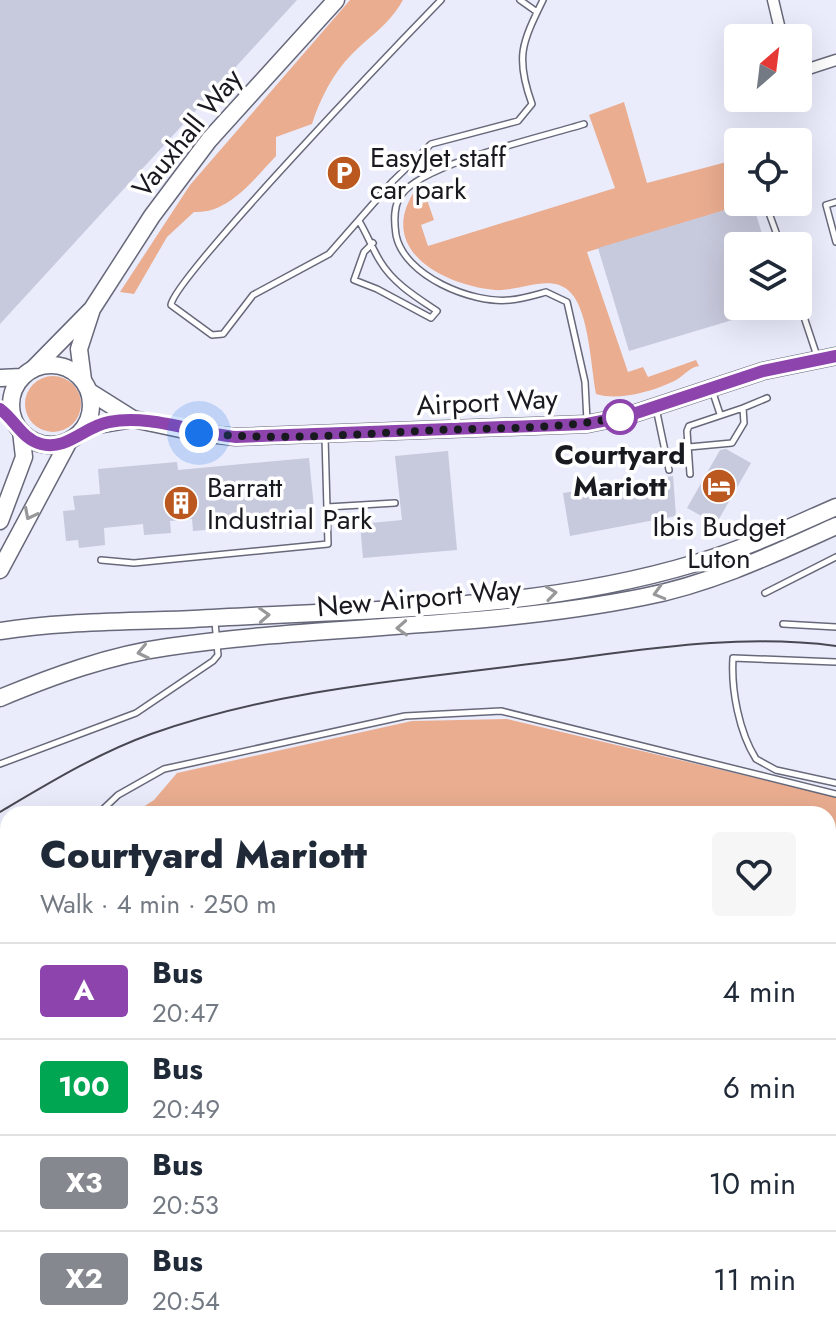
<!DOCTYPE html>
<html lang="en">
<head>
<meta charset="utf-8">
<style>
	:root { --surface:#fff; --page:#f6f6f7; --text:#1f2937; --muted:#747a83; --line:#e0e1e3 }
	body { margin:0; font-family:Jost,sans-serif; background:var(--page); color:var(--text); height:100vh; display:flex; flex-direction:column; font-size:30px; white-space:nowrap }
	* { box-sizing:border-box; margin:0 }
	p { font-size:26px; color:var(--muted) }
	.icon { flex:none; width:44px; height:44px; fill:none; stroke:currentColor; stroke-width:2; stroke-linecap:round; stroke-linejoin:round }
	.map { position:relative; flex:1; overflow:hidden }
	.drawer { position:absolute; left:0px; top:806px; width:836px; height:536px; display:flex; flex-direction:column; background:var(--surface); border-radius:24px 24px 0 0; box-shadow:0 8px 32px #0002 }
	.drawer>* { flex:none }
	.badge { padding:0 16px; border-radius:6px; font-size:28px; line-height:52px }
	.needle { width:52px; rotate:28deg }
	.controls { position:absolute; left:724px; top:24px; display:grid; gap:16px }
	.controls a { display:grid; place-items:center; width:88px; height:88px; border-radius:8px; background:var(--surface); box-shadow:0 8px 32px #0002; font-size:40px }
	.you { position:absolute; width:40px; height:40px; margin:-20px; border:6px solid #fff; border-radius:50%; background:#1a73e8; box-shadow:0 0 0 12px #1a73e833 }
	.map>.badge { position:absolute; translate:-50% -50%; box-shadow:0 0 0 4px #fff }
	.round { display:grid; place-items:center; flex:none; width:84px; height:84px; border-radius:8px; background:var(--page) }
	.overview { display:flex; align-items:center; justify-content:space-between; height:136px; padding:0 40px }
	h1 { font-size:38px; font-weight:800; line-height:60px }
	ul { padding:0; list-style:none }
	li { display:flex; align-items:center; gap:24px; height:96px; padding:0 40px; border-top:2px solid var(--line) }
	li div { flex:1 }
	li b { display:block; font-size:30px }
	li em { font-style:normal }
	li .badge { min-width:88px; font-weight:700; text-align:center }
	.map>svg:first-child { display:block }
</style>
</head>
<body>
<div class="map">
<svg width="836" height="1342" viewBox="0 0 836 1342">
	<rect width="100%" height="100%" fill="#eaecfc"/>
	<path fill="#eaad90" d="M350 0H403C388 26 372 34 352 54 333 73 320 99 312 124L276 137V156C254 179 229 214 194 212L167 237 134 294 120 292 190 185Z
		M624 102 647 183 738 159V202H752L587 252 628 372 643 367 648 377 696 360 699 366C687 368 683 378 672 382 651 392 617 401 596 394 591 368 589 312 571 293 552 272 519 292 495 290 443 285 377 250 414 192L418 196 425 194 434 220 421 225 428 246 615 188 589 115Z
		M25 404a28 28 0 1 1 56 0a28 28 0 1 1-56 0Z
		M507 719 836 797V922L828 928V814H132L154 800 177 773 412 721Z
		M8 866V1039L0 1035V871Z
		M828 1122 836 1124V1342H457L437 1334H828Z"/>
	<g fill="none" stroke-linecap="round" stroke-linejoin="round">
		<path stroke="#989aa6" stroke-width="32" d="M828 965 836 951
			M828 1044 836 1055"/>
		<path stroke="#989aa6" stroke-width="80" d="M828 1070 836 1071"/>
	</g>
	<path fill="#c7c9dc" d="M0 0H297L0 324Z
		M752 202 766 246H738V306L772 308 629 351 598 248Z
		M726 449 751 463 716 524 687 508 720 450Z
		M448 451 457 550 363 558 360 524 402 520 395 456Z
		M309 458 314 508 288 510 289 522 271 523 270 512 228 516 229 528 193 531 192 519 170 521 171 533 144 535 143 524 104 528 105 545 79 548 78 540 66 541 63 511 75 510 73 496 100 494 98 469 177 462 178 470Z
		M673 476 676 516 570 536 563 493Z"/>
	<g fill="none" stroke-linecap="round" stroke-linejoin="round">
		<g stroke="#67697a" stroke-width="8">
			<path id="service" d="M441 0C406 36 173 279 171 305L212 335 223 334 253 295 329 254 393 181 431 144 518 121 532 104C515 57 522 43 543 0
				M520 0 537 12
				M584 124C543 137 425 163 402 194 393 205 394 221 396 235 404 276 472 304 510 300 522 299 535 295 546 292L567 302 585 382 587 421
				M836 202 826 205 836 242
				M769 213 781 246
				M359 221C367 234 372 248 380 261 393 283 416 297 437 311L431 318 377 289 354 280 364 252 373 243
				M798 299 818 359
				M712 390 720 414
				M656 408 669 470
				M743 408 767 398
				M689 447 732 443 744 423 743 408 689 426 687 431 690 474
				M327 507 395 503
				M101 560 134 563 328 544 325 437
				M765 593 836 557
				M783 624 836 627
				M836 662 733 658C731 690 739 732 756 759L776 770 836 783
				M0 764 136 713 213 661 218 655 215 622
				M98 814 118 795 164 769 405 716 501 711 836 794
				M0 966 8 969
				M632 1334 654 1342"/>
		</g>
		<g stroke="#67697a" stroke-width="13">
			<path id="minor" d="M773 0 782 38
				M798 67 802 71 836 60"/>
		</g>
		<g stroke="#67697a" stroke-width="19">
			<path id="primary" d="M33 369 91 310
				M83 380 79 349 92 309 152 216 209 140 336 0
				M90 392 133 419 199 433 236 437 587 424 627 416 763 371 836 356
				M80 433 92 426 133 419"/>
		</g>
		<g stroke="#67697a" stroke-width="19">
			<path id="trunk" d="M11 405a40 40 0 1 1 80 0a40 40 0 1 1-80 0Z
				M0 378 22 377
				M0 521 24 457 21 431
				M0 570 69 441
				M0 631C63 621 129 622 193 619 361 609 534 612 696 563 745 549 790 527 836 507
				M0 698C53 676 110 655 168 647 327 624 484 629 643 597 711 584 774 554 836 526"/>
		</g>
		<use href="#service" stroke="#fff" stroke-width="5"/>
		<use href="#minor" stroke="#fff" stroke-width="10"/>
		<use href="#primary" stroke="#fff" stroke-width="16"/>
		<use href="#trunk" stroke="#fff" stroke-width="16"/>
		<path stroke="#474851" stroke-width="2" d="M0 812C49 783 98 753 151 734 278 689 413 679 546 662 642 650 738 633 836 646"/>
	</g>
	<defs><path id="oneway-chevron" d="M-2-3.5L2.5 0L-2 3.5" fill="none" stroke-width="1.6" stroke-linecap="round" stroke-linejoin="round" transform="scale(2)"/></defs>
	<g stroke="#98989b">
		<use href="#oneway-chevron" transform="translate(30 514) rotate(117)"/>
		<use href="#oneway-chevron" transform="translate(551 593) rotate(-8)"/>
		<use href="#oneway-chevron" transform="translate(659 593) rotate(164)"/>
		<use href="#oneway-chevron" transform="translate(264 615) rotate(-3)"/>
		<use href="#oneway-chevron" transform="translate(402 628) rotate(177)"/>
		<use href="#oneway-chevron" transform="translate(143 652) rotate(168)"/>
	</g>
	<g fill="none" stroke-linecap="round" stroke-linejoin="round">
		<g stroke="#fff" stroke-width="18">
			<path id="line" d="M0 409C15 420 22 439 41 444 67 451 85 426 109 422 150 414 195 433 236 437L587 424 627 416 763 371 836 356"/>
		</g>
		<use href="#line" stroke="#8e44ad" stroke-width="12"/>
		<path stroke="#191920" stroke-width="8" stroke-dasharray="0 14.4" d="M199 433C278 441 359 434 438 430 501 428 565 429 627 416L620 417"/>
	</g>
	<defs>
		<g id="parking-disc" transform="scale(1.8)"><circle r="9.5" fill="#bb5820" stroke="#fff"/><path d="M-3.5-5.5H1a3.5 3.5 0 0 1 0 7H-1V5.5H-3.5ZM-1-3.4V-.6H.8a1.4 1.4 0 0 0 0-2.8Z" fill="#fff"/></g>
		<g id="hotel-disc" transform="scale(1.8)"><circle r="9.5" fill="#bb5820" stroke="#fff"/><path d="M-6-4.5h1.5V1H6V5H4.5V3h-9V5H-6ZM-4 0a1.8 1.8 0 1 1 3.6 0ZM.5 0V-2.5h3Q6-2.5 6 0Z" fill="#fff"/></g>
		<g id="building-disc" transform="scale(1.8)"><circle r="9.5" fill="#bb5820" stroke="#fff"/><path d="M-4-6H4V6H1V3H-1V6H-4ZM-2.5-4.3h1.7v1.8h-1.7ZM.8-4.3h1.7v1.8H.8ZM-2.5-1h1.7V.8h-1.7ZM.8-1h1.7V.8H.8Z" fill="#fff"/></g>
	</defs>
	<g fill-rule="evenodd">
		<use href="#parking-disc" x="344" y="173"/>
		<use href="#hotel-disc" x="719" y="486"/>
		<use href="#building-disc" x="181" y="503"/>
	</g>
	<circle fill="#fff" stroke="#8e44ad" stroke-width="4" cx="620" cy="417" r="16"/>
	<g text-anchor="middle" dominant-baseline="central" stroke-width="7" stroke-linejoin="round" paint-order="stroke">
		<g font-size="28" fill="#191920" stroke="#fff">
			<text transform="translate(187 133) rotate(-51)">Vauxhall Way</text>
			<text transform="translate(487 402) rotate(-3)">Airport Way</text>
			<text transform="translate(419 598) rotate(-5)">New Airport Way</text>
		</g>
		<g font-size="28" fill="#191920" stroke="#fff" text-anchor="start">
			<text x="370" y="157">EasyJet staff<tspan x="370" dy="32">car park</tspan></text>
			<text x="207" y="487">Barratt<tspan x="207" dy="32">Industrial Park</tspan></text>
			<text x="719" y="526" text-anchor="middle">Ibis Budget<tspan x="719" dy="32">Luton</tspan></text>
		</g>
		<g font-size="28" font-weight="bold" fill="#191920" stroke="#fff">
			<text x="620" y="454">Courtyard<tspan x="620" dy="32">Mariott</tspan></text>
		</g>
	</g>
</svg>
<div class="controls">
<a><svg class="needle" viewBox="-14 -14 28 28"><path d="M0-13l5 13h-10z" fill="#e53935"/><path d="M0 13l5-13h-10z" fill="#747a83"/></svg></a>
<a><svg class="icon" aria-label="locate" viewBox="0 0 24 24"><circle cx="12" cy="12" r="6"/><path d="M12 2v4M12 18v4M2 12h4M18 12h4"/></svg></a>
<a><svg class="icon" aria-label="layers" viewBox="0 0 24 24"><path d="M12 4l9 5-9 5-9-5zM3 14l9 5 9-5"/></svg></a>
</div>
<div class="you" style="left:199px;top:433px"></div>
<section class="drawer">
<div class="overview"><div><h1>Courtyard Mariott</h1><p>Walk · 4 min · 250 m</p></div><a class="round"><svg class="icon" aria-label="heart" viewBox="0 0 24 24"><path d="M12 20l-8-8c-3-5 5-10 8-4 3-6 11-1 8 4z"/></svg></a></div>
<ul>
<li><span class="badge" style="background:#8e44ad;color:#fff">A</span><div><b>Bus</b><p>20:47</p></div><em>4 min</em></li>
<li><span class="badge" style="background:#00a651;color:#fff">100</span><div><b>Bus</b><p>20:49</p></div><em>6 min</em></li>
<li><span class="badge" style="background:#85898f;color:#fff">X3</span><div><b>Bus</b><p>20:53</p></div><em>10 min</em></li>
<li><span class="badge" style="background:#85898f;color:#fff">X2</span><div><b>Bus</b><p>20:54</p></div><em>11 min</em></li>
</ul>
</section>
</div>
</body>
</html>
